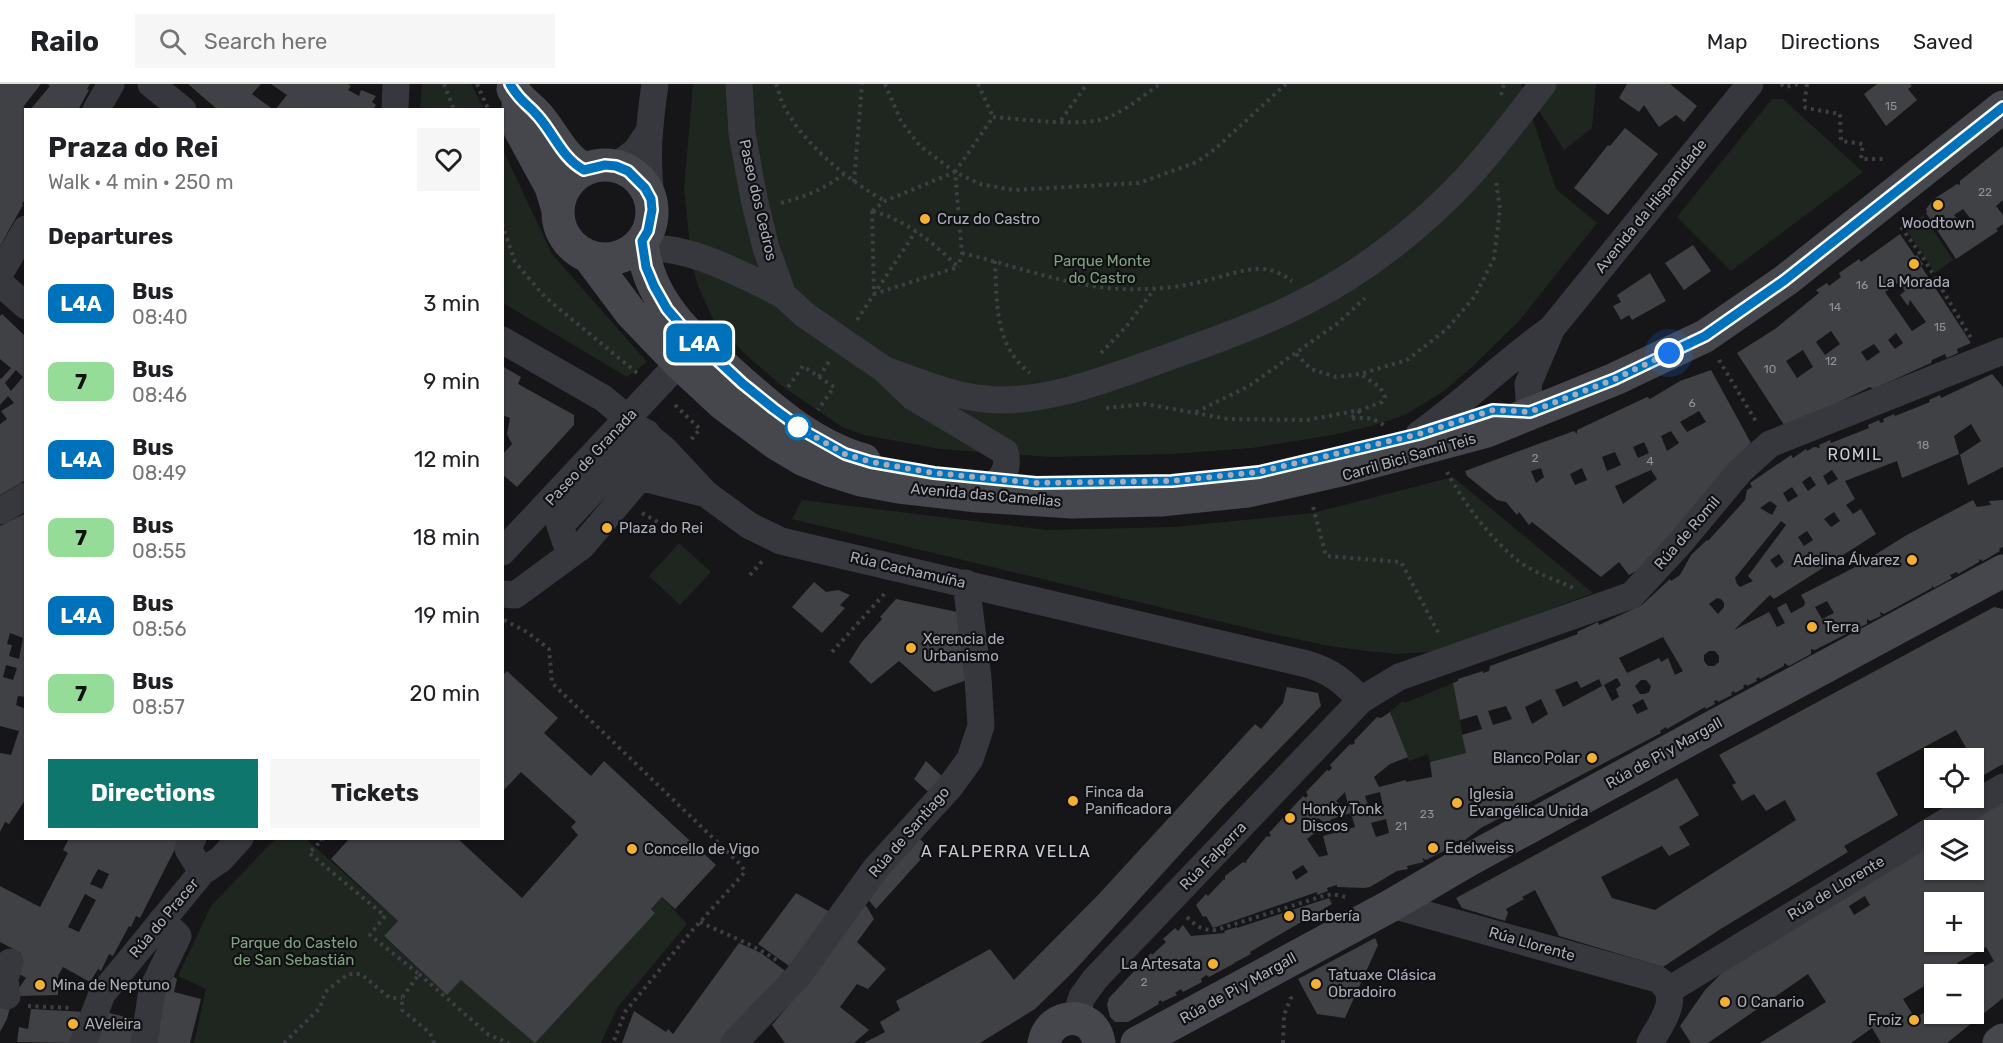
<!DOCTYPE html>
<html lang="en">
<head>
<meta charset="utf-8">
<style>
	:root { --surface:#fff; --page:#f6f6f6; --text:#202124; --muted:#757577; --line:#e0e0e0; --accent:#0f766e }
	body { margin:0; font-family:Rubik,sans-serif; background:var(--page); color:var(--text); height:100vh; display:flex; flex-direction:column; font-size:22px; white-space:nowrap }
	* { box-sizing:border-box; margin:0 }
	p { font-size:20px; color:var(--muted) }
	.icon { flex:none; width:33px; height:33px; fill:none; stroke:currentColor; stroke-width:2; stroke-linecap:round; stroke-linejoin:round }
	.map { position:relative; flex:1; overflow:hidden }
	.drawer { position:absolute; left:24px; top:24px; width:480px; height:732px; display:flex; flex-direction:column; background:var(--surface); border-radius:0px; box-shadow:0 2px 4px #0004 }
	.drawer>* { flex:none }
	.badge { padding:0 12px; border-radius:9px; font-size:21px; line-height:39px }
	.tools { position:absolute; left:1924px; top:664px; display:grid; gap:12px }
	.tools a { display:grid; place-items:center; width:60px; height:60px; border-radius:0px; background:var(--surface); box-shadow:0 2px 4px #0004; font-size:30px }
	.you { position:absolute; width:30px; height:30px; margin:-15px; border:4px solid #fff; border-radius:50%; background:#1a73e8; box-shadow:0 0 0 9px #1a73e833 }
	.map>.badge { position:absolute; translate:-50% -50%; box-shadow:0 0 0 3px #fff }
	h2 { padding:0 24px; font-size:22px; line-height:54px }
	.round { display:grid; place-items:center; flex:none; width:63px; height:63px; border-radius:0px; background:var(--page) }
	.summary { display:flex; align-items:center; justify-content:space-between; height:102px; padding:0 24px }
	h1 { font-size:28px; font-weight:700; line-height:45px }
	.action { display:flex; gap:12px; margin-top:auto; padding:12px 24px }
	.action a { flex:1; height:69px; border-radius:0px; background:var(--accent); color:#fff; font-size:24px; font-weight:700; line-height:69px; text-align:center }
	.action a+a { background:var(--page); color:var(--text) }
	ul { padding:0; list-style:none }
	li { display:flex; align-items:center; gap:18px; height:78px; padding:0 24px }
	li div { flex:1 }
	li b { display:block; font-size:22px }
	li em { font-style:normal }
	li .badge { min-width:66px; font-weight:700; text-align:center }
	header { display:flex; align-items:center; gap:36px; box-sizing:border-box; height:84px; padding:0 30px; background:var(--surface); border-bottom:2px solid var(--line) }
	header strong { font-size:28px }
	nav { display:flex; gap:33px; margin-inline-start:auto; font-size:21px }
	.search { width:420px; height:54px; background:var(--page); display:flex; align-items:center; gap:15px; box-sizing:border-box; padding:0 21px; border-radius:0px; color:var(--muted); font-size:22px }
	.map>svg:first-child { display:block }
</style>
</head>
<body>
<header>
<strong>Railo</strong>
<div class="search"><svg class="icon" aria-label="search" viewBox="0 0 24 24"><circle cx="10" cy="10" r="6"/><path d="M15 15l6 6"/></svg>Search here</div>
<nav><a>Map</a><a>Directions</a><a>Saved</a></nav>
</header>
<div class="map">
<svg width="2003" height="959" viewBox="0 0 2003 959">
	<rect width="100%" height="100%" fill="#161618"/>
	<path fill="#1e261f" d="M422 0H471L484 25H420Z
		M693 0H1521L1556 105 1597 139 1519 237 1472 283 1444 307 1405 331 1371 342 1333 351 1252 364 1172 370 1050 373 940 365 864 351 842 343 782 302 746 271 715 239 698 202 692 181 684 105Z
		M1555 0H1596L1592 44 1564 66 1538 25Z
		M1772 15H1783L1863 88 1731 187 1677 133Z
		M503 66 552 170 647 278 627 293 503 219Z
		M1923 131 1953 176 1935 189 1906 145Z
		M1453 393 1593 509 1441 567 1398 570 1367 567 1329 562 1268 549 792 435 802 416 1046 446 1174 443 1313 429Z
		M679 459 711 488 680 521 649 492Z
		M1453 599 1466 669 1430 678 1428 670 1409 677 1390 628 1403 617 1405 619Z
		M275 755H306L398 837 384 853 447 911 461 896 655 829 651 825 662 813 687 840 617 924 601 959H194L206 905 178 892 211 822Z"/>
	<path fill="#404145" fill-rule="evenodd" d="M0 0H41L23 23 26 24V118L24 117 22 120 23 121 0 162Z
		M47 0H90L87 5 89 6 78 26H30L50 2Z
		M188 0H261L252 10 274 26H218Z
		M271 0H348L351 2 348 6 359 12 361 6 376 12 372 18 376 21 373 26H275L287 11Z
		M1627 0H1670L1697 22 1684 38 1676 31 1659 43 1644 21 1639 28 1619 14Z
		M1877 0H1910L1912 2 1908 5 1917 16 1886 42 1864 10Z
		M1625 44 1658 70 1608 131 1574 104 1608 61 1610 62Z
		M2003 62V116L1996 122 2003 131V140L1996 145 1998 147 1956 175 1926 129 1927 128 1926 125 1934 115 1957 100 1960 101V97ZM1963 125 1970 134 1962 140 1954 131Z
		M1900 150 1915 172 1917 171 1923 180 1921 182 1971 259 1957 265 1958 269 1947 274 1945 270 1932 276 1931 279 1873 305 1870 303 1786 344 1737 269 1775 245 1819 209 1816 206 1827 199 1829 202 1841 193 1839 189 1859 175 1861 178ZM1899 198 1905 207 1900 211 1908 222 1910 216 1926 238 1912 247 1885 208ZM1831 247 1840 260 1825 271 1816 258ZM1896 249 1903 259 1895 265 1888 256ZM1874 260 1880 268 1867 277 1861 268ZM1803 266 1813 283 1797 294 1786 277Z
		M1693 161 1711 187 1684 206 1665 179Z
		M1650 189 1666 217 1632 236 1629 231 1621 236 1613 222 1621 218 1617 211Z
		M2 230 26 253V396L0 411V340L7 335 1 327 14 319 8 312 0 321V294L1 295 11 284 0 275V232ZM16 286 23 293 11 307 5 299Z
		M502 282 521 293 518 300 574 331V341L517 403 502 390V371L512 360 507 350 510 334 502 331Z
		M1711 286 1751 359 1748 361 1750 364 1638 486 1629 491 1619 478 1601 493 1532 438 1529 441 1519 428 1517 431 1506 418 1497 416 1467 392 1465 387 1574 347 1577 350V346L1647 313 1650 315 1680 297ZM1699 327 1706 338 1687 348 1680 338ZM1671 347 1679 359 1667 367 1661 352ZM1644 358 1649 369 1638 374 1633 363ZM1615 368 1621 381 1607 387 1602 373ZM1541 384 1544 393 1536 399 1531 387ZM1582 384 1587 396 1575 401 1570 390ZM1651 386 1657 395 1623 420 1615 402Z
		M1992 290 2003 303V383L1968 401 1960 371 1981 357 1971 340 1954 352 1959 370 1902 394 1897 377 1845 397 1855 415 1846 421 1853 430 1861 425 1876 450 1774 515 1770 511 1734 546 1769 528 1777 543 1785 539 1777 524 1786 519 1791 529 1804 522 1805 518 1801 511 1857 482 1905 452 1973 416 1977 423 1991 421 1989 417 2003 416V463L1999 465 2000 467 1983 477 1980 475 1979 478 1958 490 1957 488 1950 491 1952 494 1934 504 1932 501V504L1884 530 1880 528 1881 532 1870 537 1867 535V540L1856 545 1853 543 1852 547 1815 566 1811 565V570L1789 582 1784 579V582L1760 595 1759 593 1756 595 1757 597 1747 602 1746 600 1743 602 1744 604 1735 609 1734 607 1731 609 1732 611 1718 618 1717 616 1714 617 1715 620 1706 625 1705 623 1667 645 1666 643 1660 647 1661 649 1481 744 1465 756 1457 757 1447 761 1446 766 1426 776 1422 774 1424 778 1407 782 1408 785 1397 787 1370 803 1364 804 1337 803V801L1327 804 1328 807 1317 811V808L1213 844 1206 832 1203 833 1196 821 1206 810 1208 812 1224 795 1225 797V792L1243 778 1247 779 1246 777 1267 752 1269 753 1271 751 1269 749 1303 712 1306 714 1308 711 1306 708 1327 686 1329 687 1332 684 1330 681 1350 660 1352 661 1355 659 1354 657 1377 633 1381 634 1390 628 1408 673 1390 680 1374 693 1379 703 1406 696V698L1432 693 1430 678 1466 669 1462 651 1482 645 1477 631 1460 636 1453 599 1458 597V595L1483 587V589L1489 587 1490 582 1578 550 1577 548 1598 538 1599 541 1642 521 1670 495 1671 497 1680 491 1691 471 1707 456 1708 457 1745 416 1747 406 1752 403 1750 399 1791 371 1793 374 1806 365 1807 367 1814 363 1820 364 1819 361 1830 356 1831 359 1869 344 1868 341 1879 336 1880 339 1884 338 1883 335 1894 330 1895 332 1930 318 1929 316 1940 311 1941 314ZM1832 386 1838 395 1828 401 1823 392ZM1810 392 1816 401 1808 407 1802 398ZM1792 403 1798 412 1788 418 1783 409ZM1770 417 1777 422 1772 431 1760 424ZM1834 428 1840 437 1831 443 1824 435ZM1781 437 1786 441 1748 492 1753 497 1740 503 1737 500 1735 494ZM1807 447 1813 456 1804 462 1798 453ZM1779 470 1784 478 1776 484 1770 476ZM1717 514 1721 515 1724 519V523L1718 530 1709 520ZM1827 517 1834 529 1822 535 1815 523ZM1663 553 1683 587 1675 591 1668 574 1661 578 1659 574 1627 589 1619 574ZM1709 567H1715L1719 572V578L1714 582H1708L1704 577V571ZM1617 594 1621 601 1616 605 1619 613 1612 617 1604 601 1563 623 1555 606 1577 597 1581 604 1599 595 1602 602ZM1641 596H1646L1651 602 1649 608 1645 610H1640L1635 602ZM1541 615 1548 630 1532 640 1525 623ZM1643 615 1648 625 1637 630 1632 621ZM1506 622 1512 635 1493 641 1488 627ZM1345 708 1348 721 1343 723 1336 717ZM1380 708 1383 723 1370 727 1365 712ZM1351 729 1355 743 1323 752 1328 771 1319 773 1307 755 1317 747 1310 741 1318 734 1326 740 1332 735ZM1386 735 1389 749 1376 753 1371 739ZM1303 781 1308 788 1296 796 1292 788Z
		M26 429V613L18 612 16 621 26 625V715L9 740 5 738 0 748V669L11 671 19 647 0 642V442ZM10 549 23 554 19 575 9 572 12 561 7 560ZM6 581 17 584 13 596 3 593Z
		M814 498 826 508 838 506 850 511 840 521 845 524 822 549 792 523Z
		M896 515 957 528 969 595 934 608 899 577 871 600 849 578 861 559 882 535 880 533Z
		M1994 523 2003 525V680L1982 692 1956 646 1876 689 1898 731 1844 762 1848 768 1719 846 1663 883 1559 852 1535 806 1522 813 1524 815 1506 825 1508 829 1505 837 1462 824 1456 814 1677 694 1699 731 1679 743 1690 761 1669 772 1662 762 1601 793 1612 814 1655 826 1796 736 1785 716 1766 727 1754 710 1742 717 1732 701 1736 699 1719 671Z
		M507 587 558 634 544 649 591 692 604 677 716 781 675 825 662 813 651 825 655 829 535 959 461 896 447 911 384 852 398 837 331 775 350 754H457L522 814 578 751 571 743 576 738 521 688 502 708V592Z
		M1287 603 1318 609 1321 622 1223 723 1074 887 1035 925 980 959H864L885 948 880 938 900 926 896 917 990 865 1014 896 1099 810 1255 640 1261 645 1283 619Z
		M926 677 947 697 933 712 914 695Z
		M2003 717V914L1947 959H1881L1872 944 1851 959H1760L1826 918 1808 890 1708 959H1691L1680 942 1705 906 1725 886 1935 758V786H1974V747H1953ZM1865 812 1870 821 1854 831 1849 822ZM1935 819H1974V858H1935ZM1986 863 1994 877 1969 891H1974V930H1935V922L1915 934 1903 915 1926 901 1935 915V891H1964L1957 879Z
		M915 750 930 765 876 825 863 809Z
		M69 754H182L177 761 140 834 136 832 131 843 129 842 113 872 109 870 101 887 98 885 90 898 63 883 58 892V911L18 912 17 907 26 894 13 886 21 869 0 858V802L40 823 68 769 63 766ZM98 785 109 790 102 805 90 800ZM85 810 96 816 79 848 68 843Z
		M796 809 832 829 792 884 758 860Z
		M1329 814 1332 820 1250 868 1251 870 1236 878H1234L1235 879 1209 893 1206 891 1201 895 1202 898 1183 908 1181 905 1175 909 1177 911 1162 918 1161 916 1158 918 1159 920 1128 938H1115L1110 933 1107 921 1109 914 1151 869 1152 871 1166 858 1163 855 1175 844 1178 847 1183 841 1191 852 1225 849 1224 847 1237 843V844Z
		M859 817 867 823 874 835 857 858 886 885 868 905 857 900 840 923 869 946 854 959H785L772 941 797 911Z
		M1375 854 1378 861 1345 934 1317 930 1298 895Z
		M739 859 761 869 788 889 723 959H622L634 927 666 948 668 945 673 950Z
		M168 889 177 895 174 908 201 915 190 959H148Z
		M0 921 10 923 7 935 0 948Z
		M31 925 85 928 75 959 17 958 19 943 28 945Z
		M105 928 142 937 135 959H93Z"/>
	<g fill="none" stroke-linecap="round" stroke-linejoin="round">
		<path stroke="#3d3f44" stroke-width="4" stroke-dasharray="3 4.5" stroke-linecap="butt" d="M444 0 454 26
			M477 0 488 25
			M776 0C779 7 780 15 784 22 802 59 850 98 885 117
			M885 0 901 37 920 62 955 88 980 100 1013 106 1139 99 1197 78 1215 65 1286 0
			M978 0 993 33
			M1781 0 1785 3 1798 0
			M1807 0 1804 22 1806 24 1840 30 1841 57 1863 60 1861 75H1883L1886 78
			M1501 11 1504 0
			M993 33C1022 35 1085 44 1109 33 1128 25 1144 11 1160 0
			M1061 36 1087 0
			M955 88 993 33
			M854 98 862 0
			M781 119C807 112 822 106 844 90
			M872 127 885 117 955 88 962 169 958 183
			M872 127 874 210 958 183
			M873 127C907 137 933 158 958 183
			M502 140 515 178 545 213 637 289
			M1901 143 1924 175 1971 254
			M549 153 560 172
			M962 169C1018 182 1081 208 1141 205 1158 205 1178 203 1195 199 1216 195 1237 186 1258 185 1271 184 1282 190 1292 197
			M995 177C997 217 994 262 1030 289
			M857 236 916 147
			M1101 269 1126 243 1155 204
			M1296 270 1311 285 1336 293 1360 290 1407 276 1447 245 1475 212 1494 174 1500 125 1496 97
			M1719 276 1757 339
			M819 293 830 276
			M788 303 803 282 834 303 818 326
			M675 321 700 345 691 356
			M1106 324 1146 320 1228 335 1307 336 1361 326 1382 318 1385 313 1380 303 1360 290
			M1360 327 1350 335C1367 333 1374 333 1387 344
			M1196 328 1249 302 1338 239 1365 214
			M1447 388C1463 418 1490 454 1517 476 1535 490 1557 496 1576 505
			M1313 423 1326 472 1401 478 1440 552
			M642 429 681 451
			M750 491 764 475
			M504 536 527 548 549 565 552 599 741 781 745 788 690 849 625 928 613 959
			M832 568 886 508
			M320 754 322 756 309 769 385 832 370 851 419 890 402 914V926L430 949 434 959
			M1187 833C1196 842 1203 847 1216 846L1320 813 1332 810 1346 813
			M700 838C727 851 755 861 779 878
			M419 890 489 951 509 959
			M28 922 72 924
			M284 959 320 924 325 908 348 890H361L390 914H402
			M1283 959 1284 931 1291 914 1288 909"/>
		<path stroke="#37383d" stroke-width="27" d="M151 0 183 26
			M739 0 742 49 754 115 766 164 783 211 805 231 885 286 913 313 1005 368C1008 379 1007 387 999 396
			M96 26 111 0
			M395 26 396 0
			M616 82 636 67 648 49
			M651 115C646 73 649 42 655 0
			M632 167C677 154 743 191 783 211
			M0 189 26 145
			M0 199 26 222
			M502 256 603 314 664 365 706 410 750 442 781 457 1307 580C1331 587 1344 598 1361 616
			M885 286C917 297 951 312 985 315 1039 321 1102 297 1152 279 1204 260 1259 242 1308 216 1365 187 1422 142 1466 95 1493 66 1518 32 1543 0
			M1530 328 1528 300 1552 244 1750 0
			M1419 350C1465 318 1505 277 1551 245
			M639 393 706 410
			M0 427 26 412
			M502 468 679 279
			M570 470 560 442 647 349
			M502 510 515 511 582 462 664 365
			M193 754 188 765 202 788
			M1392 821 1657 895C1684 912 1661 939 1650 959
			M1669 906 2003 703
			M7 912 5 895 10 878
			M1075 934 1082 913 1095 895 1361 616 1399 593 1632 511 1680 459 1740 387 1770 360 2003 267
			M83 959 102 910 202 788 221 775 240 754
			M144 959 152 906 178 852 162 836
			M734 959 798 892 876 784 949 704 970 675 981 642 978 594 966 499"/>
		<path stroke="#45474d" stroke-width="33" d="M513 5C519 17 530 22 538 32 554 51 563 74 584 85
			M518 15 519 44 551 103 558 126
			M558 128a47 47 0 1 1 94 0a47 47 0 1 1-94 0Z
			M642 157C644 182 653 204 667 224 683 248 707 267 728 286 768 322 811 361 864 376
			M589 173 631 229 679 279 723 320 777 360 804 376 829 386 861 396 899 403 977 412 1072 418 1161 416 1248 407 1341 386 1487 347 1615 295 1705 252 1786 196 2003 23
			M1044 959C1050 927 1094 926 1099 959
			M1137 959 1392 821 1467 777 1709 645 2003 487
			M1999 959 2003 956"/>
	</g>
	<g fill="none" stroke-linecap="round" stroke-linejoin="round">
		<g stroke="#fff" stroke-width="14">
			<path id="line" d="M510 0C520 18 526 18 538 32 554 50 562 74 584 86L605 81 616 82 628 87 645 104 651 115 652 126 648 147 642 157 646 183 654 202 667 225 686 247 742 299 773 324 804 347 845 370 871 378 934 389 1036 399 1172 397 1259 388 1419 350 1493 326 1530 328 1615 295 1705 252 1785 196 2003 23"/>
		</g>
		<use href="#line" stroke="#0072bc" stroke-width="9"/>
		<path stroke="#a8adb8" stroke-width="6" stroke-dasharray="0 10.8" d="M798 343 845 370 871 378 934 389 1036 399 1172 397 1259 388 1419 350 1493 326 1530 328 1615 295 1669 269"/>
	</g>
	<g fill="#f2b134" stroke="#111113" stroke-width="2">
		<circle cx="1938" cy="121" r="6"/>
		<circle cx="925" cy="135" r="6"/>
		<circle cx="1914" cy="180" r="6"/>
		<circle cx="607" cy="444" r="6"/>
		<circle cx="1912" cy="476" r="6"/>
		<circle cx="1812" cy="543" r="6"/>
		<circle cx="911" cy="564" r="6"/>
		<circle cx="1592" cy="674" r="6"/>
		<circle cx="1073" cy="717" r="6"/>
		<circle cx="1457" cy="719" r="6"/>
		<circle cx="1290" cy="734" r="6"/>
		<circle cx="1433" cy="764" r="6"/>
		<circle cx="632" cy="765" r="6"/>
		<circle cx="1289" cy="832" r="6"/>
		<circle cx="1213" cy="880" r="6"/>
		<circle cx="1316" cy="900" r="6"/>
		<circle cx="40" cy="901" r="6"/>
		<circle cx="1725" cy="918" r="6"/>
		<circle cx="1914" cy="936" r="6"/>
		<circle cx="73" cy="940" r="6"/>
	</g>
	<circle fill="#fff" stroke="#0072bc" stroke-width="3" cx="798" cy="343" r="12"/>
	<g text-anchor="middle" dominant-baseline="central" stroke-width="4.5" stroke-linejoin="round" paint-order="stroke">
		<g font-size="12" fill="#8e929b">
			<text x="1891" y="22">15</text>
			<text x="1985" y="108">22</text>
			<text x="1862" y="201">16</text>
			<text x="1835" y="223">14</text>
			<text x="1940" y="243">15</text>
			<text x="1831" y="277">12</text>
			<text x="1770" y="285">10</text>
			<text x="1692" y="319">6</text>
			<text x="1923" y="361">18</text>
			<text x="1535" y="374">2</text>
			<text x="1650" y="377">4</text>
			<text x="1427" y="730">23</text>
			<text x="1401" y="742">21</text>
			<text x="1144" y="898">2</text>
		</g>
		<g font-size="15" fill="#a8adb8" stroke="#111113">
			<text transform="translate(758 116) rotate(77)">Paseo dos Cedros</text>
			<text transform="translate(1651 122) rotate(-51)">Avenida da Hispanidade</text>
			<text transform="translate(591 373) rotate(-47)">Paseo de Granada</text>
			<text transform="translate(1409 373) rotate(-16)">Carril Bici Samil Teis</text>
			<text transform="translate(986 411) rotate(5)">Avenida das Camelias</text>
			<text transform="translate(1687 449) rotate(-49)">Rúa de Romil</text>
			<text transform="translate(908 486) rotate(13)">Rúa Cachamuíña</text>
			<text transform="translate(1664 669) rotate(-29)">Rúa de Pi y Margall</text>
			<text transform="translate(909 748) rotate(-49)">Rúa de Santiago</text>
			<text transform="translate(1213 772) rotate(-46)">Rúa Falperra</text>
			<text transform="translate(1836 804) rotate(-31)">Rúa de Llorente</text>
			<text transform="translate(164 834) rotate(-50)">Rúa do Pracer</text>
			<text transform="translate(1532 860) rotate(16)">Rúa Llorente</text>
			<text transform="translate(1238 904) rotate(-29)">Rúa de Pi y Margall</text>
		</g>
		<g font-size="15" fill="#a8adb8" stroke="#111113" text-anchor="start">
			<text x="937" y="135">Cruz do Castro</text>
			<text x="1938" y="139" text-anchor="middle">Woodtown</text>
			<text x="1914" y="198" text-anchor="middle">La Morada</text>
			<text x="619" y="444">Plaza do Rei</text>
			<text x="1900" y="476" text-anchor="end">Adelina Álvarez</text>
			<text x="1824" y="543">Terra</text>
			<text x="923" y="555">Xerencia de<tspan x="923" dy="17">Urbanismo</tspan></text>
			<text x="1580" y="674" text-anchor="end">Blanco Polar</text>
			<text x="1085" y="708">Finca da<tspan x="1085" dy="17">Panificadora</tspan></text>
			<text x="1469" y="710">Iglesia<tspan x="1469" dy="17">Evangélica Unida</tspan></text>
			<text x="1302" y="725">Honky Tonk<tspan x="1302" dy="17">Discos</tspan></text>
			<text x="1445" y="764">Edelweiss</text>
			<text x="644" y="765">Concello de Vigo</text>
			<text x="1301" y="832">Barbería</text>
			<text x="1201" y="880" text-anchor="end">La Artesata</text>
			<text x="1328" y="891">Tatuaxe Clásica<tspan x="1328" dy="17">Obradoiro</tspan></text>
			<text x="52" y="901">Mina de Neptuno</text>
			<text x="1737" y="918">O Canario</text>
			<text x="1902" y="936" text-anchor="end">Froiz</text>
			<text x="85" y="940">AVeleira</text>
		</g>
		<g font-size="15" fill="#7fa381" stroke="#111113">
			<text x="1102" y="177">Parque Monte<tspan x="1102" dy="17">do Castro</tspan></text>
			<text x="294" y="859">Parque do Castelo<tspan x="294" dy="17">de San Sebastián</tspan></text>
		</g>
		<g font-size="16" letter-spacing="1.5" fill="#c9ccd4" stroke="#111113">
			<text x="1855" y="370">ROMIL</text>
			<text x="1006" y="767">A FALPERRA VELLA</text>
		</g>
	</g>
</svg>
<div class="tools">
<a><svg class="icon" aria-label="locate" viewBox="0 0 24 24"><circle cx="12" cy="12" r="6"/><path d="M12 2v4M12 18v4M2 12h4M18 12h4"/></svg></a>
<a><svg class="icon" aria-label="layers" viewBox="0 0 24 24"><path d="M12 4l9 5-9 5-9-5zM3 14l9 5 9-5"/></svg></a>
<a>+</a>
<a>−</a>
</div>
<div class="you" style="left:1669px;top:269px"></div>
<b class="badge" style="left:699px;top:259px;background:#0072bc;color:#fff">L4A</b>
<section class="drawer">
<div class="summary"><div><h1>Praza do Rei</h1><p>Walk · 4 min · 250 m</p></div><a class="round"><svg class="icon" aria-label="heart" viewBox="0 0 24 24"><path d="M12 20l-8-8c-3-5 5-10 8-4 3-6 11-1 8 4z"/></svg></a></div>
<h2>Departures</h2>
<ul>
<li><span class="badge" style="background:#0072bc;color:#fff">L4A</span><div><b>Bus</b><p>08:40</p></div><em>3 min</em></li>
<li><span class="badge" style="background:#96dc99;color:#111">7</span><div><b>Bus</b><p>08:46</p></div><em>9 min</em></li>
<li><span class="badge" style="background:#0072bc;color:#fff">L4A</span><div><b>Bus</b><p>08:49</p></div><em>12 min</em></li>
<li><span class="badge" style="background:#96dc99;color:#111">7</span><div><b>Bus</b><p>08:55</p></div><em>18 min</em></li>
<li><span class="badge" style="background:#0072bc;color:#fff">L4A</span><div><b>Bus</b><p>08:56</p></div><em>19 min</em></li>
<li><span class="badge" style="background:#96dc99;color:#111">7</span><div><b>Bus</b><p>08:57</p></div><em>20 min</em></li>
</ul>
<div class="action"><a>Directions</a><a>Tickets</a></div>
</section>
</div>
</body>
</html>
